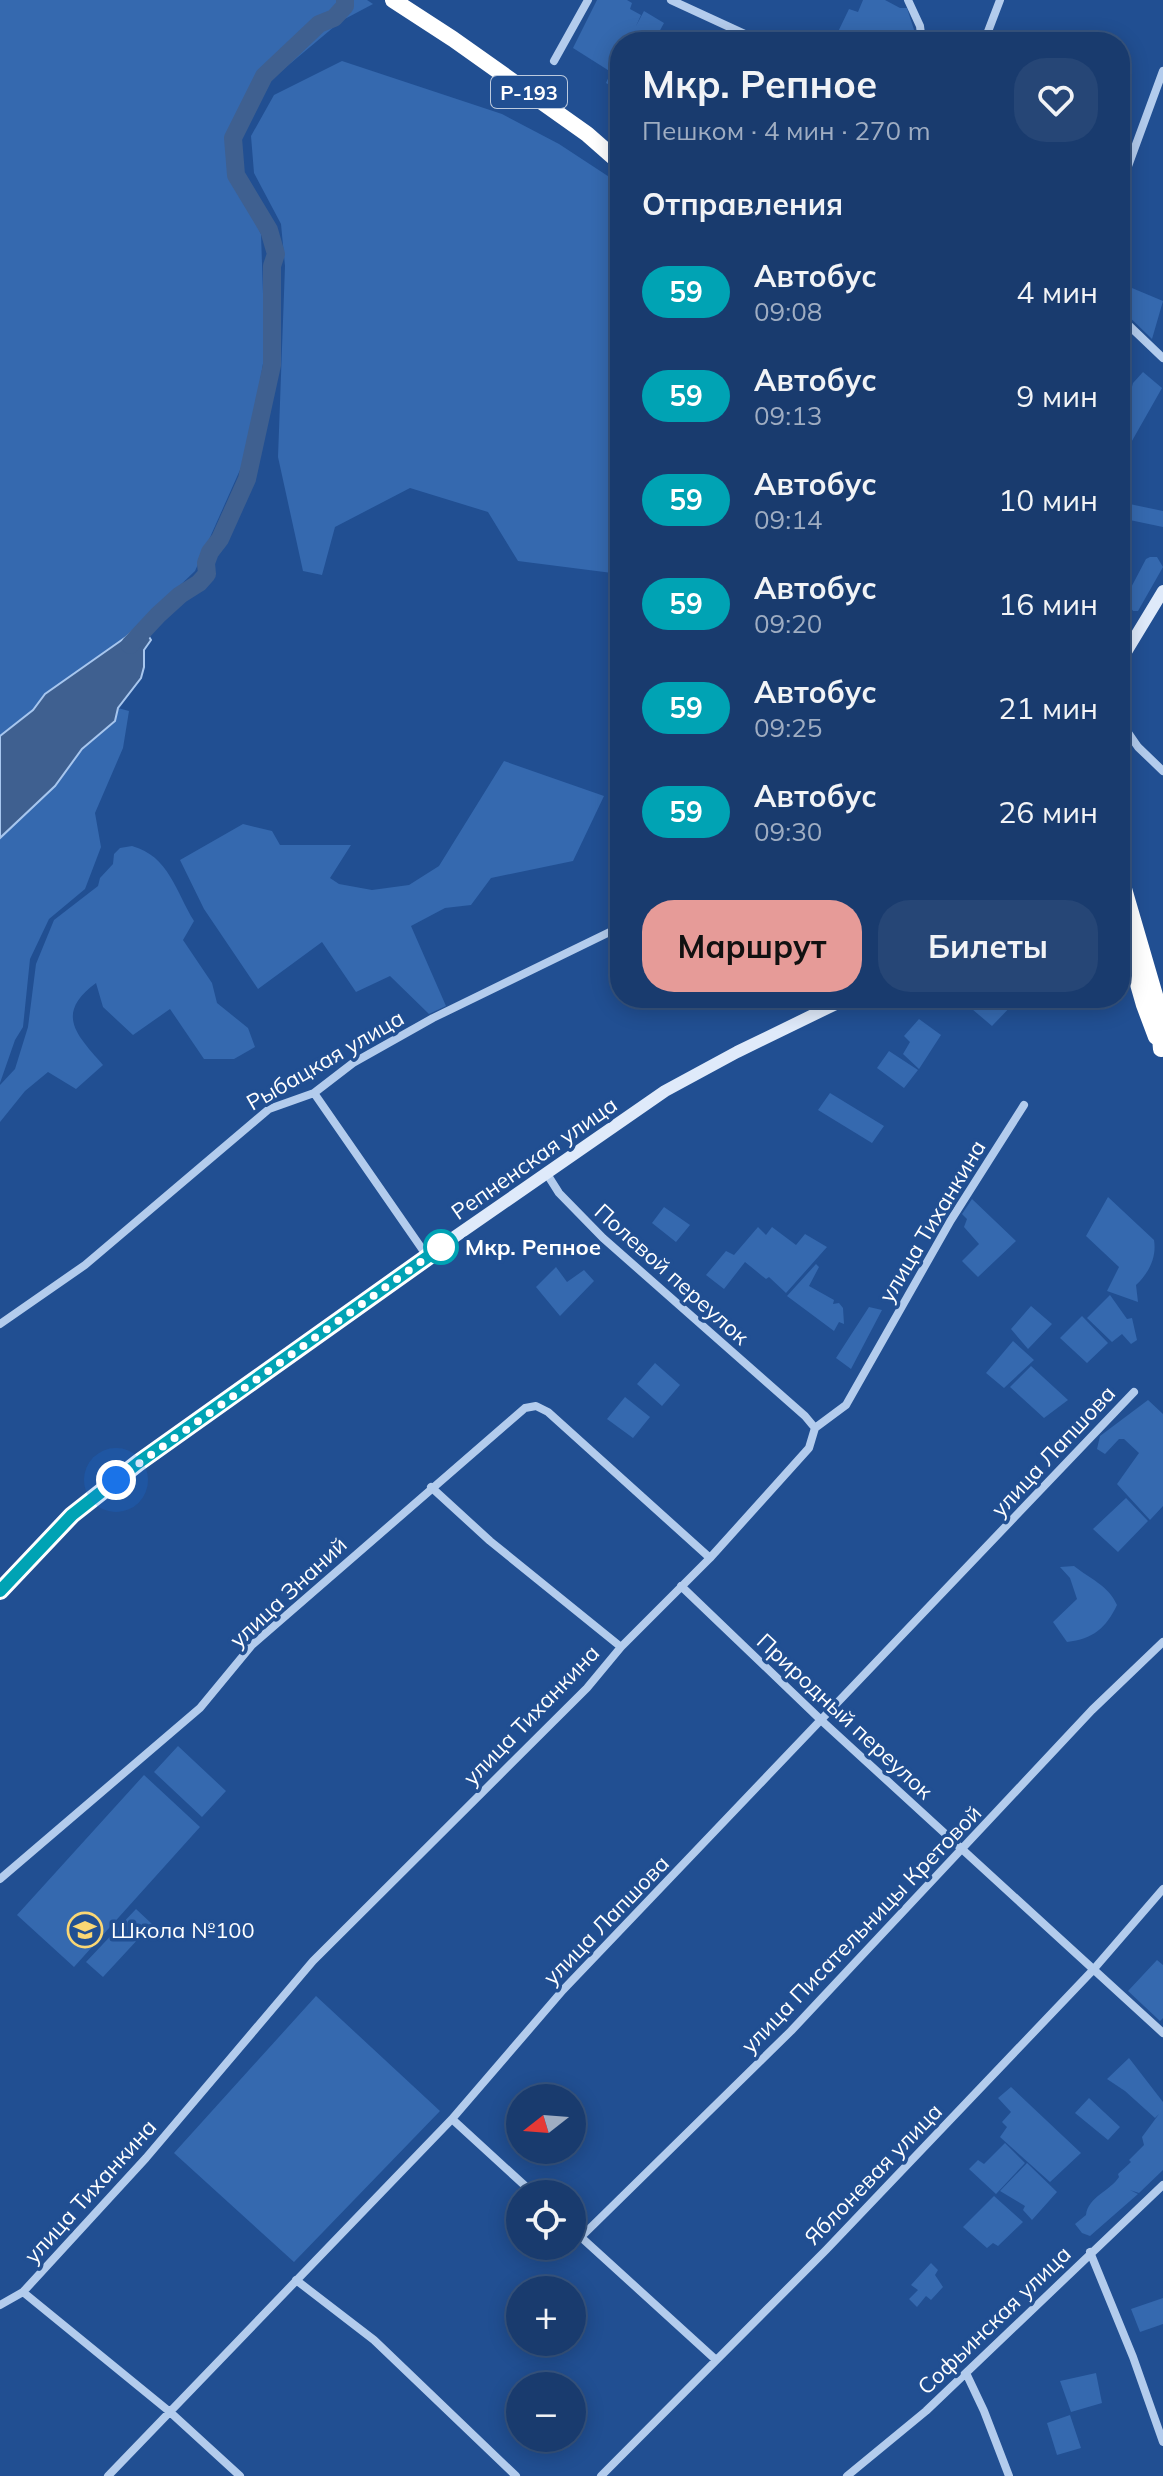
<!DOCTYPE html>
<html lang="ru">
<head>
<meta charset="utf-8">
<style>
	:root { --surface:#193b6e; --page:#264676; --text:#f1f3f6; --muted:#9fadc2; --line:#375581; --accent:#e69b98 }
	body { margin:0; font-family:Mulish,sans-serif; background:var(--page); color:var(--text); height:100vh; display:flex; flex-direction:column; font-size:30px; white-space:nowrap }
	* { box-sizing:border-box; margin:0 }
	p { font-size:26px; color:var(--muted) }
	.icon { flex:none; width:44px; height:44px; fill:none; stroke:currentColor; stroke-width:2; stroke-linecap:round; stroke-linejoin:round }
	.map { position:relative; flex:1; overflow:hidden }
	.side { position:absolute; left:610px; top:32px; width:520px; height:976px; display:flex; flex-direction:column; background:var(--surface); border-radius:32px; box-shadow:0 4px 20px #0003,0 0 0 2px var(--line) }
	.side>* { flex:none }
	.badge { padding:0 16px; border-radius:26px; font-size:28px; line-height:52px }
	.needle { width:52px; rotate:253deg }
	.controls { position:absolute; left:506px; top:2084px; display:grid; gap:16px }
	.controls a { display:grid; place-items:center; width:80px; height:80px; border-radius:50%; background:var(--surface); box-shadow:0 4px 20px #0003,0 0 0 2px var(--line); font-size:40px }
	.you { position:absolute; width:40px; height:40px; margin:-20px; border:6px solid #fff; border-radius:50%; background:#1a73e8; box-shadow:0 0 0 12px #1a73e833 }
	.map>.badge { position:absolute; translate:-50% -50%; box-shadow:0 0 0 4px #fff }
	h2 { padding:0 32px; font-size:30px; line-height:72px }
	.round { display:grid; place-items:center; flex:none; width:84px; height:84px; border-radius:32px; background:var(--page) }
	.headline { display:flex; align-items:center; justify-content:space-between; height:136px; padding:0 32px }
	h1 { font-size:38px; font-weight:700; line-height:60px }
	.button { display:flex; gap:16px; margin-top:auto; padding:16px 32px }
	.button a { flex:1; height:92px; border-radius:32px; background:var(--accent); color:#111; font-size:32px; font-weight:700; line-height:92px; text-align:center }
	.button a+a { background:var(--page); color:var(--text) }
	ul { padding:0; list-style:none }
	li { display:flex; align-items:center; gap:24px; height:104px; padding:0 32px }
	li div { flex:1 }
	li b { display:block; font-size:30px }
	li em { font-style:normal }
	li .badge { min-width:88px; font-weight:700; text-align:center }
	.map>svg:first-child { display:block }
</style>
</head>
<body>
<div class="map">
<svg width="1163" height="2476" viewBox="0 0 1163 2476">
	<rect width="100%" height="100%" fill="#214f92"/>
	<path fill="#3569af" d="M0 0H367L373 4 341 21 273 78 228 138 230 170 261 234 265 352 248 452 195 571 126 637 45 694 33 710 0 736Z
		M597 0H627L632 3 630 9 641 15 636 26 644 11 664 23 658 34 664 42H620V91L606 83 611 72 573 48Z
		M863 0H885L900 8H907L918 42H827L831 34 836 36 849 9 858 12Z
		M342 61 502 114 559 144 620 184V574L518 561 488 512 410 488 335 527 322 575 303 571 278 457 285 266 281 224 254 173 251 136 274 95Z
		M1120 283 1163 301 1152 339 1120 308Z
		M1143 372 1162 388 1120 462V402L1129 398 1133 383Z
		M1120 502 1163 511V527L1120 518Z
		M1150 557H1157L1163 567 1138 611H1133L1125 599 1146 559Z
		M118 708 129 711 123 748 95 813 101 847 85 889 49 919 30 959 23 1027 15 1040 0 1083V776L79 753 115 721Z
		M504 761 604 796 573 861 491 878 471 905 445 908 411 926 446 1006 429 1014 390 976 356 992 322 942 258 989 204 909 180 860 243 824 272 831 280 845H351L330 878 339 884 372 890 409 885 439 866Z
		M132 846C169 856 176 892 194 921L183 940 212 983 217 1003 248 1028 255 1047 234 1059H204L170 1009 133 1035 103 1007 96 983C54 1014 77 1035 103 1065L76 1089 48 1072 25 1091 0 1122V1085L15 1069 28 1027 36 964 54 920 98 886 100 878 113 864 114 854 120 848Z
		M959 998H1015L1017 1000 992 1026Z
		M919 1019 941 1035 919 1069 903 1054 910 1042 904 1036Z
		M889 1051 918 1070 904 1088 877 1068Z
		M830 1093 884 1126 872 1143 818 1110Z
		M1108 1197 1154 1240C1157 1258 1148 1274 1136 1285L1138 1302 1107 1291 1119 1267 1086 1236Z
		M972 1199 1016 1241 978 1277 962 1261 979 1244 964 1227 967 1219 962 1214Z
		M664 1207 690 1225 676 1242 652 1223Z
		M758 1227 766 1235 772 1227 796 1245 805 1234 827 1247 786 1293 769 1277 766 1279 745 1262 724 1289 706 1275 726 1251 734 1255Z
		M816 1264 819 1267 809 1286 834 1300 833 1304 839 1303 843 1308 844 1324 839 1322 834 1331 787 1296Z
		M556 1267 567 1282 584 1270 594 1281 560 1316 536 1287Z
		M1110 1295 1127 1319 1132 1318 1137 1340 1131 1344 1122 1334 1112 1342 1087 1318Z
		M1031 1306 1052 1324 1028 1349 1011 1329Z
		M869 1307 882 1310 851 1369 836 1358Z
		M1082 1316 1108 1343 1087 1363 1060 1338Z
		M1013 1341 1034 1360 1004 1388 986 1373Z
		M655 1363 680 1385 662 1406 637 1384Z
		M1031 1366 1068 1400 1044 1418 1010 1387Z
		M625 1397 650 1417 633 1438 607 1419Z
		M1148 1400 1163 1414V1506L1150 1520 1117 1484 1139 1453 1124 1439H1119L1105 1454 1097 1449 1100 1436Z
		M1126 1498 1148 1521 1118 1552 1093 1529Z
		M1074 1566C1090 1579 1108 1585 1117 1605 1106 1628 1093 1639 1067 1642L1053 1622 1077 1599 1070 1578 1060 1567Z
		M178 1746 226 1791 202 1817 154 1772Z
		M144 1775 200 1827 74 1967 17 1915Z
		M136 1909 152 1924 103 1977 86 1962Z
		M1157 1960 1163 1965V2018L1160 2021 1128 1991Z
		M316 1996 440 2111 294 2262 174 2153Z
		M1129 2058 1163 2102V2170L1139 2193 1130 2190 1138 2194 1090 2236 1082 2233 1075 2224 1086 2215C1088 2197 1110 2191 1119 2177L1118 2174 1131 2162 1129 2160 1144 2145 1142 2137 1159 2114 1155 2118 1125 2091 1107 2079Z
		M1011 2087 1081 2153 1050 2182 1000 2137 1007 2127 1002 2122 1011 2112 998 2098Z
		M1089 2098 1120 2127 1108 2140 1075 2113Z
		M1005 2143 1025 2163 996 2194 969 2169 978 2160 984 2164Z
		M1027 2163 1057 2192 1032 2220 1023 2210 1025 2206 1000 2191Z
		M994 2196 1023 2222 998 2246 993 2243 987 2248 963 2227Z
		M931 2263 938 2270 935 2275 943 2287 931 2300 926 2296 917 2307 909 2299 918 2290 911 2285Z
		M1163 2298V2324L1140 2332 1131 2309Z
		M1096 2373 1102 2403 1071 2412 1060 2381Z
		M1070 2415 1081 2448 1057 2455 1047 2423Z"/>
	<path fill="#3f6090" stroke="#a7c6ee" stroke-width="2" d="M141 624 151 640 144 650V667L141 678 118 708 115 721 82 749 55 786 0 838V736L33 710 45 694 126 637Z"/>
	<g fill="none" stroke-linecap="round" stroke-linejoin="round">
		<path stroke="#3f6090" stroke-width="18" d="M130 645 158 615 180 595 199 583 207 574 206 563 210 552 220 539 247 479 272 365V266L276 254 269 230 236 175 233 138 264 76 319 24 334 18 345 6V0"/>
		<path stroke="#b3cced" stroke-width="8" d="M671 0 762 42
			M908 0 920 26 922 42
			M984 42 1000 0
			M554 61 588 0
			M1120 188 1163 71
			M1120 317 1163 358
			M1120 721 1138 747 1163 771
			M314 1093 427 1256
			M547 1174 559 1193 603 1238 805 1416 815 1428
			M0 1324 85 1265 269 1109 314 1093 353 1063 433 1018 620 927
			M431 1487 490 1541 621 1647
			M681 1586 822 1721 1163 2033
			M0 1879 200 1708 252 1645 525 1408 536 1406 548 1412 710 1558
			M452 2119 534 2194
			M572 2229 716 2360
			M581 2237 791 2031 1092 1710 1163 1642
			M1090 2252 1133 2357 1163 2442
			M296 2280 374 2340 516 2476
			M23 2292 170 2412 240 2476
			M0 2305 23 2292 146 2158 313 1961 587 1688 621 1647 710 1558 809 1448 815 1428 846 1405 951 1220 1024 1105
			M966 2373 984 2411 1009 2476
			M108 2476 452 2119 563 1990 1134 1392
			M601 2476 826 2250 1093 1970 1163 1889
			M847 2476 926 2411 1163 2185"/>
		<path stroke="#dfeafa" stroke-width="12" d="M1120 662 1163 591
			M0 1591 72 1515 138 1463 427 1256 665 1091 737 1052 848 998"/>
		<path stroke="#fff" stroke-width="16" d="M393 0 453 39 587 134 620 163
			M1120 875 1157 1002 1161 1049
			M1120 921 1144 1005 1156 1037"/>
	</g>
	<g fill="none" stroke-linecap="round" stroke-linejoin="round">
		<g stroke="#fff" stroke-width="18">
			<path id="line" d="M0 1591 72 1515 138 1463 443 1246"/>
		</g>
		<use href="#line" stroke="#00a3b4" stroke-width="12"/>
		<path stroke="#fff" stroke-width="8" stroke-dasharray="0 14.4" d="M116 1480 443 1246 441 1247"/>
	</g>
	<defs>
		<g id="school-ring" transform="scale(1.8)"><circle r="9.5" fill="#214f92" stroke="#fad774" stroke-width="1.5"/><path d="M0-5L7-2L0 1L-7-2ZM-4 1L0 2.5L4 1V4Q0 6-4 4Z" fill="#fad774"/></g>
	</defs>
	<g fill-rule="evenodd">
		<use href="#school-ring" x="85" y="1930"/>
	</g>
	<circle fill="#fff" stroke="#00a3b4" stroke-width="4" cx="441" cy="1247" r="16"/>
	<g text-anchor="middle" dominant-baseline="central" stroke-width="7" stroke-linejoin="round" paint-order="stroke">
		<rect fill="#214f92" stroke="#bccade" stroke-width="2" x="491" y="76" width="76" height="32" rx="6"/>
		<g font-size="20" font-weight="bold" fill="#fff">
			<text x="529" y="92">Р-193</text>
		</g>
		<g font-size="22" fill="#fff" stroke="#214f92">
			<text transform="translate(325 1060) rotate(-30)">Рыбацкая улица</text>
			<text transform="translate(534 1158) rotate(-35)">Репненская улица</text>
			<text transform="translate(932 1221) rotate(-59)">улица Тиханкина</text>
			<text transform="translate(672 1274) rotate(42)">Полевой переулок</text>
			<text transform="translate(1053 1451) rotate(-47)">улица Лапшова</text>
			<text transform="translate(288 1592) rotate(-43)">улица Знаний</text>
			<text transform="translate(531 1715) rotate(-46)">улица Тиханкина</text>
			<text transform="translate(845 1716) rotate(43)">Природный переулок</text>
			<text transform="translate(606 1920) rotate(-46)">улица Лапшова</text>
			<text transform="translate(861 1929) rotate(-46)">улица Писательницы Кретовой</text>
			<text transform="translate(873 2174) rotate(-46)">Яблоневая улица</text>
			<text transform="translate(90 2191) rotate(-48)">улица Тиханкина</text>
			<text transform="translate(994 2320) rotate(-44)">Софьинская улица</text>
		</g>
		<g font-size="22" font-weight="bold" fill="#fff" stroke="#214f92" text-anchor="start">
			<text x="465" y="1247">Мкр. Репное</text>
		</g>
		<g font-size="22" fill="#fff" stroke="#214f92" text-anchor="start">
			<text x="111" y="1930">Школа №100</text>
		</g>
	</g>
</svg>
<div class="controls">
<a><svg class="needle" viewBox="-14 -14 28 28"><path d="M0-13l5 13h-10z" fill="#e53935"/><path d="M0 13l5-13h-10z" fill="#9fadc2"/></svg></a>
<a><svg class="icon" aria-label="locate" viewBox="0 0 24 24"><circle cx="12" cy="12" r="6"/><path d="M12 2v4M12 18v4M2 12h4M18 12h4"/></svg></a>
<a>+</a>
<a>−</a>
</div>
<div class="you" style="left:116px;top:1480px"></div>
<section class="side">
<div class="headline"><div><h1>Мкр. Репное</h1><p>Пешком · 4 мин · 270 m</p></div><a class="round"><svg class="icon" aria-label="heart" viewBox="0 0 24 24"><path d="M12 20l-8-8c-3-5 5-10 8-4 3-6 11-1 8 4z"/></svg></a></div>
<h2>Отправления</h2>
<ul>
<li><span class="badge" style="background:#00a3b4;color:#fff">59</span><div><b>Автобус</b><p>09:08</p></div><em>4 мин</em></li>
<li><span class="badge" style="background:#00a3b4;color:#fff">59</span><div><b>Автобус</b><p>09:13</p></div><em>9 мин</em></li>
<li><span class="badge" style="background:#00a3b4;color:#fff">59</span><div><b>Автобус</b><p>09:14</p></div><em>10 мин</em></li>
<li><span class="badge" style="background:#00a3b4;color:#fff">59</span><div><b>Автобус</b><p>09:20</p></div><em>16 мин</em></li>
<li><span class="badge" style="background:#00a3b4;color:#fff">59</span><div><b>Автобус</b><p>09:25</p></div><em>21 мин</em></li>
<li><span class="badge" style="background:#00a3b4;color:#fff">59</span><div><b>Автобус</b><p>09:30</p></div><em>26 мин</em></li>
</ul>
<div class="button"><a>Маршрут</a><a>Билеты</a></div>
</section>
</div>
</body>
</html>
